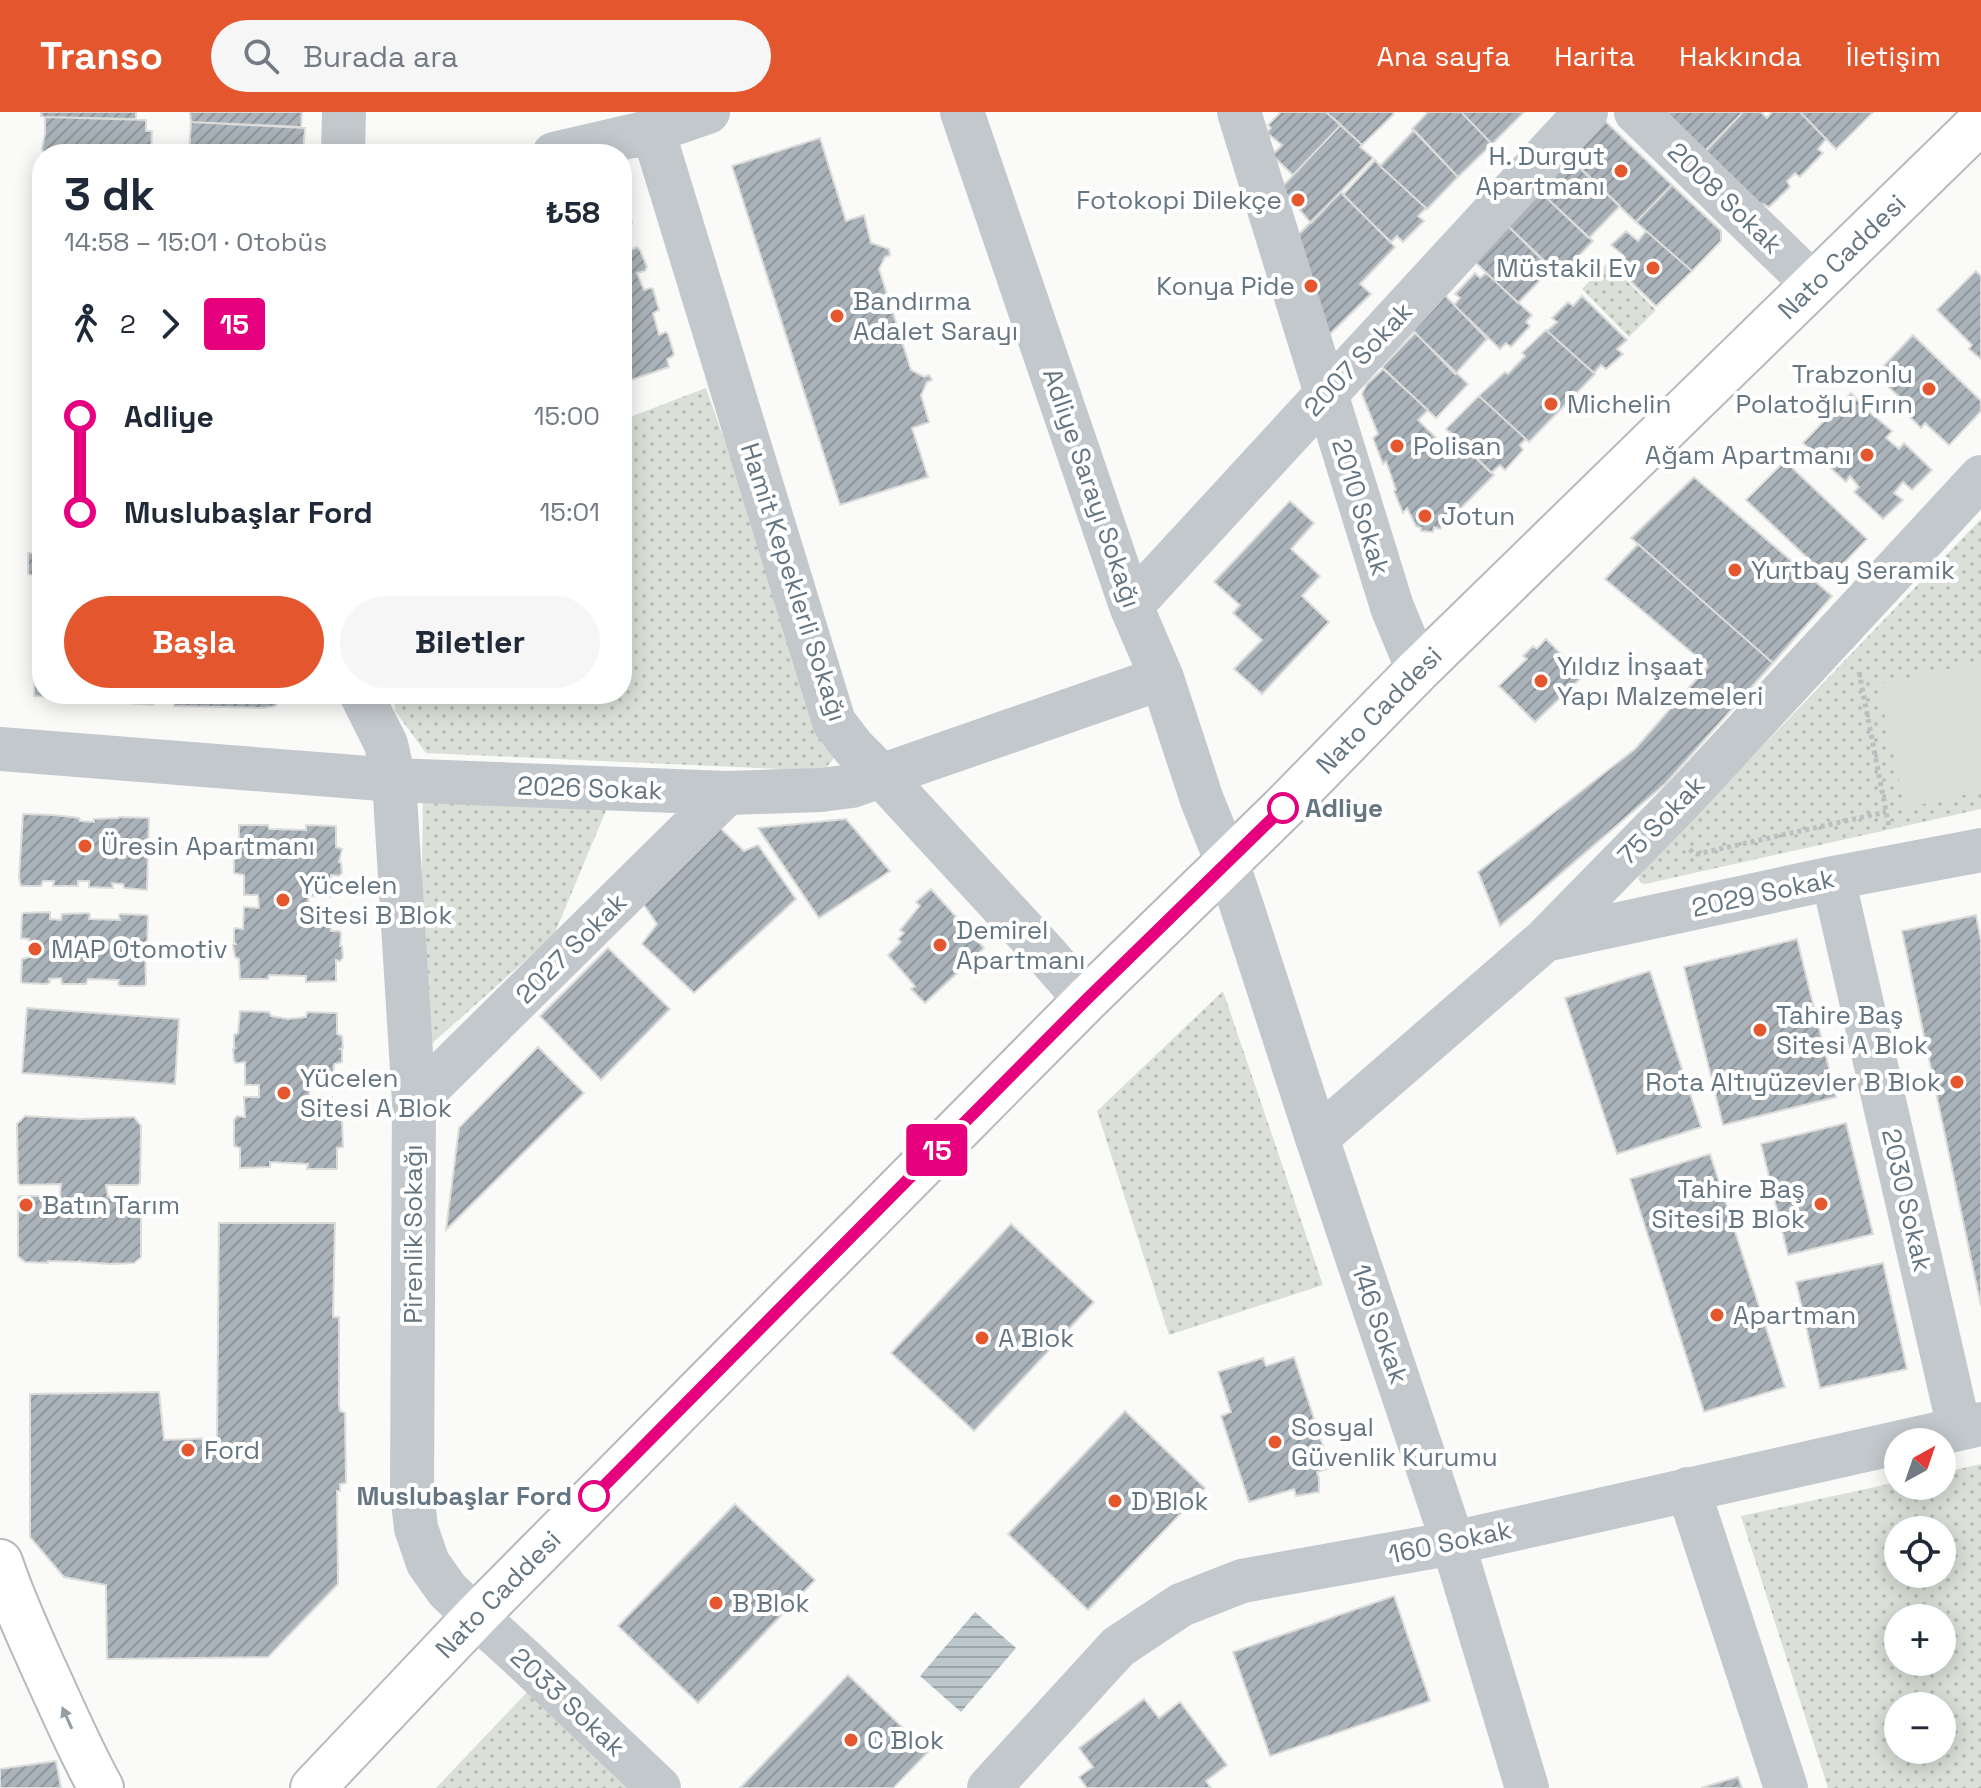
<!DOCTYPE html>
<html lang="tr">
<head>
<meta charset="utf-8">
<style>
	:root { --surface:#fff; --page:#f6f6f7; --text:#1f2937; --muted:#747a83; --accent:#e4572e }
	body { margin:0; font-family:"Space Grotesk",sans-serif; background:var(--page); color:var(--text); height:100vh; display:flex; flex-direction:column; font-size:30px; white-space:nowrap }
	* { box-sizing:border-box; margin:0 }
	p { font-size:26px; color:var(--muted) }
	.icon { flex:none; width:44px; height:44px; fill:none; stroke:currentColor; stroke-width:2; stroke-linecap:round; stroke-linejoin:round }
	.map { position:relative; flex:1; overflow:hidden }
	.side { position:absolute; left:32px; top:32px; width:600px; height:560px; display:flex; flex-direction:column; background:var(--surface); border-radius:32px; box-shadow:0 4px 20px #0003 }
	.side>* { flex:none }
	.badge { padding:0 16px; border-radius:6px; font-size:28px; line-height:52px }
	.needle { width:52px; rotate:40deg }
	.tools { position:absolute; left:1884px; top:1316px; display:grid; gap:16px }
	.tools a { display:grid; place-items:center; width:72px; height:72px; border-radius:50%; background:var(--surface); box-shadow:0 4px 20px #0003; font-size:40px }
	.map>.badge { position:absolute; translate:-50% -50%; box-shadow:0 0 0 4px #fff }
	.legs { display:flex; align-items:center; gap:12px; height:88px; padding:0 32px; font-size:26px }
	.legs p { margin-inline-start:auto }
	.headline { display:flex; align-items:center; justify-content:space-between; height:136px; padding:0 32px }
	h1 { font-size:44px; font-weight:700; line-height:60px }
	.button { display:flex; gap:16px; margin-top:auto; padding:16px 32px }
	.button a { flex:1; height:92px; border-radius:48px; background:var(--accent); color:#fff; font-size:32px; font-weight:700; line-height:92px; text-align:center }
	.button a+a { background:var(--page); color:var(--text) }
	ul { padding:0 32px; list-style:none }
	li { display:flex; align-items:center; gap:28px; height:96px; font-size:30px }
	li i { display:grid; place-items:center; width:12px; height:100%; margin:0 10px; background:currentColor }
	li i::after { content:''; width:20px; height:20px; margin:-10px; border:6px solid; border-radius:50%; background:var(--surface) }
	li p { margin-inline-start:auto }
	li:first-child i { background:linear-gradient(#0000 50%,currentColor 0) }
	li:last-child i { background:linear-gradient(currentColor 50%,#0000 0) }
	header { display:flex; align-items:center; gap:48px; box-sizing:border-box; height:112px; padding:0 40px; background:var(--accent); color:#fff }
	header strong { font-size:38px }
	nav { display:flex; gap:44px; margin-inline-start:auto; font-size:28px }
	.search { width:560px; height:72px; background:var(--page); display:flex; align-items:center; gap:20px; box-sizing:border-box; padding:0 28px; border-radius:44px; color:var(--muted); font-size:30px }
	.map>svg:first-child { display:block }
</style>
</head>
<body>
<header>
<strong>Transo</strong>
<div class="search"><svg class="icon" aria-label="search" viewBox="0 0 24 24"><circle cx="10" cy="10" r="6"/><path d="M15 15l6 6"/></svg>Burada ara</div>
<nav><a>Ana sayfa</a><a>Harita</a><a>Hakkında</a><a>İletişim</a></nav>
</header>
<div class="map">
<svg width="1981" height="1676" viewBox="0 0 1981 1676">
	<defs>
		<pattern id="grass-dots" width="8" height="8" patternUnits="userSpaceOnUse" patternTransform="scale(2)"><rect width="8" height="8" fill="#dadfd7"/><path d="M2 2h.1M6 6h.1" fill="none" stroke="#b4b9b4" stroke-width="1.8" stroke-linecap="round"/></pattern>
		<pattern id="water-rules" width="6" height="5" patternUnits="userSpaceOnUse" patternTransform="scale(2)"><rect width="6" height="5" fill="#bbc7cb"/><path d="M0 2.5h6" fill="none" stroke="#9ca6aa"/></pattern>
		<pattern id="building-hatch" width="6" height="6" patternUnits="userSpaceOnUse" patternTransform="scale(2)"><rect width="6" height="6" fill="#aab3b9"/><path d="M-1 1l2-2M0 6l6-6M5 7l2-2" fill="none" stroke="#8e969c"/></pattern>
	</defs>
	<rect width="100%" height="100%" fill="#fafaf8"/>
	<path fill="url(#grass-dots)" fill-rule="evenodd" d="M1608 150 1656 198 1629 225 1582 177Z
		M706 276 836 644 823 659 426 641 395 599 394 582H622V308Z
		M1981 407V697L1645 772 1641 771 1638 767 1641 760Z
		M423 688 607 696 554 823 419 943Z
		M1223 879 1323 1173 1169 1223 1097 999Z
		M1981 1352V1676H1828L1741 1404 1898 1370V1374H1942V1361ZM1898 1418H1942V1462H1898ZM1898 1506H1942V1550H1898ZM1898 1594H1942V1638H1898Z
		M529 1578 628 1676H436Z"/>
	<path fill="#dadfd7" d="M1981 550V679L1905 696 1878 572Z"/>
	<path fill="url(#water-rules)" d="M975 1500 1016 1536 961 1600 920 1564Z"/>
	<path fill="url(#building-hatch)" stroke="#dcdcda" stroke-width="2" d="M41 0H136V7L45 5 41 4Z
		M190 0H302L301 15 191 10Z
		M1281 0H1326L1341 13 1293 63 1272 43 1282 33 1267 21 1271 16 1268 13Z
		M1326 0H1392L1394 2 1362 33Z
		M1428 0H1461L1492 32 1458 65 1412 17Z
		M1461 0H1524L1492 32Z
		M1663 0H1743L1703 42Z
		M1743 0H1761L1767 6 1772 0H1800L1826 27 1818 37 1823 41 1800 65 1795 61 1787 69 1790 75 1769 95 1763 92 1760 96 1705 39Z
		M1800 0H1873L1836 37Z
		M45 5 146 8V19H152L151 42H44L42 37 45 22Z
		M1604 8 1672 73 1636 110 1569 46Z
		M191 10 305 16 303 42H189Z
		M1341 13 1362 33 1360 35 1373 46 1311 111 1281 76Z
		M1414 18 1458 65 1427 97 1380 54Z
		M820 26 846 109 864 103 871 131 889 137 890 143 885 145 879 157 911 258 924 265 929 263 932 268 927 270 921 283 929 310 912 316 928 365 840 393 732 54Z
		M1567 43 1620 94 1589 126 1536 76Z
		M1375 48 1380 54 1426 96 1418 104 1424 109 1403 130 1397 124 1391 130 1343 83Z
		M42 57V109L37 108Z
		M1672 73 1721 119V129L1692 159 1636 110Z
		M1534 74 1593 129 1559 165 1502 108Z
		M1341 80 1395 135 1360 172 1371 182 1328 224 1289 132Z
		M622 90 632 110 630 114 625 116 630 138 637 135 640 138 647 155 645 159 637 161 644 178 651 176 653 177 659 198 653 201 659 223 666 220 668 222 674 242 673 244 667 247 669 255 622 271Z
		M39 108 42 109V161L37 160V150L34 147Z
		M1505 111 1552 156 1518 191 1472 147Z
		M1626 119 1638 129 1646 119 1692 159 1656 194 1614 153 1623 143 1611 133Z
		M1976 159 1981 164V247L1969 237 1972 233 1937 198Z
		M41 161H42V215H39Z
		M1475 161 1480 166 1486 161 1532 203 1526 210 1530 214 1511 235 1506 231 1500 237 1454 193 1460 186 1455 182Z
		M1438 176 1487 227 1455 262 1405 210Z
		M1582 184 1627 228 1617 237 1623 242 1606 257 1601 253 1594 261 1547 219 1557 210 1552 206 1568 190 1573 194Z
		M39 215H42V267H38Z
		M1546 218 1595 262 1529 330 1479 284 1505 260 1508 262 1525 244 1522 241Z
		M1415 221 1468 272 1436 306 1382 255Z
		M1913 223 1981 289V299L1949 333 1925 311 1921 316 1907 302 1912 296 1875 263Z
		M1383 257 1428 298 1418 308 1440 330 1450 320 1494 363 1440 417 1434 415 1433 420 1421 419V416L1416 414 1407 396 1403 401 1394 379 1396 378 1386 349 1383 352 1373 326 1378 322 1362 282 1367 272Z
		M1851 281 1868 299 1892 319 1886 326 1899 337 1904 331 1932 358 1912 378 1903 370 1894 381 1903 388 1883 407 1854 380 1859 375 1850 364 1846 370 1803 331Z
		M1479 284 1526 327 1520 333 1523 338 1505 358 1500 353 1491 361 1446 317Z
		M39 320H42V371H37Z
		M1785 349 1867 427 1829 466 1746 388Z
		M1694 365 1832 484 1773 551 1631 426Z
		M1290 389 1314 411 1291 437 1320 464 1302 484 1329 510 1262 582 1234 557 1262 528 1233 501 1240 493 1214 470Z
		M36 425 42 426V479H34V464L28 462V441H35Z
		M1638 432 1773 551 1666 671 1500 814 1478 760 1635 637 1708 554 1605 467Z
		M34 479H42V530H36Z
		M1546 527 1583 564 1535 610 1499 574 1527 547 1523 544 1533 534 1537 537Z
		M36 530H42V582H154L153 593 34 584Z
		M175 582H288L275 594 264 596 174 594Z
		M23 702 54 703 79 706 80 709 94 710V707L118 706 119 705 149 706 147 778 124 776 123 772 112 771 113 776 89 775V769H78V774H53L54 769H43L41 774H21L19 766Z
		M846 707 890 759 819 806 758 716Z
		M239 713H268L269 717 306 718V713L336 714V735L342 737 339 750 341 751 342 761 339 764 331 763 330 785 308 784 309 797H330L331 819H339L341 821 340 834H342L343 845 340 849 336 848V869L306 870V864L269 863 268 867H240L239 847 235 845 233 833 236 832 234 830V818L235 816 243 817 244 795 259 796 258 783H244V763L234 761V748L236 747 234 734 239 732Z
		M720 716 744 739 758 733 796 787 694 881 642 832 657 812 642 790Z
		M931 777 984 836 925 891 911 877 915 874 888 843 901 830 898 827 904 821 900 818 920 794 916 790Z
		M50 800V807L61 808 62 802 89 801 90 803 89 807 120 808 119 803 121 802 146 803 148 804 147 835 145 837 146 872 144 874H120L118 872 119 868 88 867 86 872H62L61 866 49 867 50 870 47 872 23 871 21 870 22 847 30 845 29 827 21 826 22 803 23 801Z
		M1976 803 1981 829V1194L1902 819Z
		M1797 827 1836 985 1723 1013 1684 855Z
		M608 836 670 897 601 968 540 904Z
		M1650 859 1701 1015 1617 1042 1565 886Z
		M27 896 179 907 175 972 22 961Z
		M240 899 269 900 271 904 288 907 306 905 307 900 337 901V922L342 924 343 936 340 937 342 938V950L334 952 333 971 310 972 309 986 332 985V1006L342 1008 343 1035 337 1036V1057H307L308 1052 270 1050V1055L240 1056V1036L234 1034V1008L237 1004 245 1005 244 985H259V973H245V950L236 951 234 949 233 937 235 936 234 935V923L238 921Z
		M538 935 584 981 446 1118 459 1016Z
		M25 1004 80 1007 134 1005 141 1014 140 1071 138 1073H106L108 1085 141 1087V1145L134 1151 111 1152 81 1150 79 1149 78 1150 48 1149V1151L25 1150 18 1144V1086L19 1084H60L61 1072 20 1073 18 1070 17 1012Z
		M1846 1011 1873 1122 1788 1143 1761 1032Z
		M1710 1042 1785 1275 1704 1300 1630 1067Z
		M219 1111H335L333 1205H339V1293L340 1299 345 1301 346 1371 340 1372V1379H337L338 1472 268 1545 107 1547 106 1473 64 1465 30 1425V1282L159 1280 164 1328 217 1326Z
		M1011 1112 1094 1190 974 1319 891 1241Z
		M1883 1151 1907 1257 1820 1276 1796 1170Z
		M1294 1245 1330 1356 1317 1360 1319 1366V1380L1296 1384 1294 1377 1249 1390 1221 1304 1231 1300 1218 1260 1263 1246 1266 1254Z
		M1125 1299 1205 1376 1088 1498 1008 1422Z
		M735 1392 815 1468 698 1591 618 1514Z
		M1394 1484 1430 1589 1270 1644 1233 1540Z
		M848 1563 928 1640 893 1676H740Z
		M1144 1587 1159 1606 1180 1590 1227 1653 1206 1669 1211 1676H1087L1079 1665 1093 1655 1079 1636Z
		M56 1649 61 1676H0V1657Z
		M1738 1665 1742 1676H1701L1714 1672Z"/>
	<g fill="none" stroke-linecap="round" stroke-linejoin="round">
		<g stroke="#b5babe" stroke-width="48">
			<g id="major">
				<path d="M0 1450C12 1487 29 1523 45 1559 63 1598 80 1638 101 1676"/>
				<path id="s1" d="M313 1676 476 1504 1086 888 1283 696 1418 558 1981 9"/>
			</g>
		</g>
		<path stroke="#bbbfc2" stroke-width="5" stroke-dasharray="4 4" stroke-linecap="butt" d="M1859 560 1889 715
			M1690 737 1693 741 1697 742 1886 700"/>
		<path stroke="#c3c8cc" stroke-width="44" d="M962 0 1131 494 1162 566 1202 688 1227 750 1245 804 1317 1026 1453 1431 1527 1676
			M1239 0 1392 495 1418 558
			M1636 0 1813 172
			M653 19 834 610 853 635 881 663 1045 841 1086 888
			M343 42 344 0
			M554 42 653 19 708 0
			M1131 494 1586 0
			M361 582 386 632 394 668 414 990 412 1380 416 1416 428 1451 448 1479 521 1545 659 1676
			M0 637 394 668 727 681 821 678 852 674 1162 566
			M1833 766 1959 1316
			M1545 828 1833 766 1981 738
			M414 990 727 681
			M1317 1026 1545 828 1684 686 1981 365
			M1688 1377 1786 1676
			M989 1676 1118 1535 1181 1493 1242 1469 1453 1431 1981 1312"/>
		<use href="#major" stroke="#fff" stroke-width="44"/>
	</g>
	<defs><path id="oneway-solid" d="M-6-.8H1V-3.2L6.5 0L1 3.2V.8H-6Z" transform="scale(2)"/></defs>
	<use fill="#939fa8" href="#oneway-solid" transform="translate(67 1606) rotate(-114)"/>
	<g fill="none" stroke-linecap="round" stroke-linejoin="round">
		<g stroke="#fff" stroke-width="18">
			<path id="line-1" d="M594 1384 1086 888 1283 696"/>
		</g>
		<use href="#line-1" stroke="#e6007e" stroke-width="12"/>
	</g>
	<g fill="#e4572e" stroke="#fff" stroke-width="3">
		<circle cx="1621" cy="59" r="8"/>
		<circle cx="1298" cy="88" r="8"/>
		<circle cx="1653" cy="156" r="8"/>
		<circle cx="1311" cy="174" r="8"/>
		<circle cx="837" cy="204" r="8"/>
		<circle cx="1929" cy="277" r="8"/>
		<circle cx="1551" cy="292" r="8"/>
		<circle cx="1397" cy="334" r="8"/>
		<circle cx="1867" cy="343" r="8"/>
		<circle cx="1425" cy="404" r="8"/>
		<circle cx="1735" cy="458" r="8"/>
		<circle cx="1541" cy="569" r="8"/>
		<circle cx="85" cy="734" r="8"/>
		<circle cx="283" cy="788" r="8"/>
		<circle cx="940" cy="833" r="8"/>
		<circle cx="35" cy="837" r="8"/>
		<circle cx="1760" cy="918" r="8"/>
		<circle cx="1957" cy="970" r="8"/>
		<circle cx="284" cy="981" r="8"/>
		<circle cx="1821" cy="1092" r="8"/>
		<circle cx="26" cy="1093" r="8"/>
		<circle cx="1717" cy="1203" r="8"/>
		<circle cx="982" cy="1226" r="8"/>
		<circle cx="1275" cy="1330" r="8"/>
		<circle cx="188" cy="1338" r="8"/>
		<circle cx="1115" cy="1389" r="8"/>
		<circle cx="716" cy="1491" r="8"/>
		<circle cx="851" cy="1628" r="8"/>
	</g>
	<g fill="#fff" stroke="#e6007e" stroke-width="4">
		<circle cx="1283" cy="696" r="14"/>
		<circle cx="594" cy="1384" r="14"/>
	</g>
	<g text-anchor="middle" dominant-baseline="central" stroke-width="8" stroke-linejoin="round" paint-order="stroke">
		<g font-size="26" fill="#657683" stroke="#fff" text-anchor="start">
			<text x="1605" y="44" text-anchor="end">H. Durgut<tspan x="1605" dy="30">Apartmanı</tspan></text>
			<text x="1282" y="88" text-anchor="end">Fotokopi Dilekçe</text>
			<text x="1637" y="156" text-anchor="end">Müstakil Ev</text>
			<text x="1295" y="174" text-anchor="end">Konya Pide</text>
			<text x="853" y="189">Bandırma<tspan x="853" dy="30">Adalet Sarayı</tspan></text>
			<text x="1913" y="262" text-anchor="end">Trabzonlu<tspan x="1913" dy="30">Polatoğlu Fırın</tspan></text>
			<text x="1567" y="292">Michelin</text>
			<text x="1413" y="334">Polisan</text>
			<text x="1851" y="343" text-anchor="end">Ağam Apartmanı</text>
			<text x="1441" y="404">Jotun</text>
			<text x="1751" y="458">Yurtbay Seramik</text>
			<text x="1557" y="554">Yıldız İnşaat<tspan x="1557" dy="30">Yapı Malzemeleri</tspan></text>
			<text x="101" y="734">Üresin Apartmanı</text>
			<text x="299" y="773">Yücelen<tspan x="299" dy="30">Sitesi B Blok</tspan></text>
			<text x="956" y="818">Demirel<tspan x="956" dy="30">Apartmanı</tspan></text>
			<text x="51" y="837">MAP Otomotiv</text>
			<text x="1776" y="903">Tahire Baş<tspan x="1776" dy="30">Sitesi A Blok</tspan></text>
			<text x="300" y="966">Yücelen<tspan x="300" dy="30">Sitesi A Blok</tspan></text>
			<text x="1941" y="970" text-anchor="end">Rota Altıyüzevler B Blok</text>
			<text x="1805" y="1077" text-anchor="end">Tahire Baş<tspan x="1805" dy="30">Sitesi B Blok</tspan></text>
			<text x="42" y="1093">Batın Tarım</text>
			<text x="1733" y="1203">Apartman</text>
			<text x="998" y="1226">A Blok</text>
			<text x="1291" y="1315">Sosyal<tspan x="1291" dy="30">Güvenlik Kurumu</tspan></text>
			<text x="204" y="1338">Ford</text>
			<text x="1131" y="1389">D Blok</text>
			<text x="732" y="1491">B Blok</text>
			<text x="867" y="1628">C Blok</text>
		</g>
		<g font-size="26" fill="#657683" stroke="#fff">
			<text transform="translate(1725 86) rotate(44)">2008 Sokak</text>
			<text stroke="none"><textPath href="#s1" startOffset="2164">Nato Caddesi</textPath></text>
			<text transform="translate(1358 247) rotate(-47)">2007 Sokak</text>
			<text transform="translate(1092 376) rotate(71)">Adliye Sarayı Sokağı</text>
			<text transform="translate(1361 395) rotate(73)">2010 Sokak</text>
			<text transform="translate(794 470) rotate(72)">Hamit Kepeklerli Sokağı</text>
			<text stroke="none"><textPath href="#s1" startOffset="1516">Nato Caddesi</textPath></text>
			<text transform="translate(590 676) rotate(2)">2026 Sokak</text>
			<text transform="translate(1661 708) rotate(-46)">75 Sokak</text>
			<text transform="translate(1763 781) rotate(-12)">2029 Sokak</text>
			<text transform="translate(571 836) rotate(-45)">2027 Sokak</text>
			<text transform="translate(1907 1088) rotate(77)">2030 Sokak</text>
			<text transform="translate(413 1122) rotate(-90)">Pirenlik Sokağı</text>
			<text transform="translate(1380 1212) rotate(71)">146 Sokak</text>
			<text transform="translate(1450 1430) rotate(-12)">160 Sokak</text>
			<text stroke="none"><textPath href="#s1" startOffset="268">Nato Caddesi</textPath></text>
			<text transform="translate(568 1590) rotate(43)">2033 Sokak</text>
		</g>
		<g font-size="26" font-weight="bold" fill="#657683" stroke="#fff" text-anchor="start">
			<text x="1305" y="696">Adliye</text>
			<text x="572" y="1384" text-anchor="end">Muslubaşlar Ford</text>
		</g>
	</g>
</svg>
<div class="tools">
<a><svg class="needle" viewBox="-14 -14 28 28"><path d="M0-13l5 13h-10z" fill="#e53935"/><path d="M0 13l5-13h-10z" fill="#747a83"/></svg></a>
<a><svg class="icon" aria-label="locate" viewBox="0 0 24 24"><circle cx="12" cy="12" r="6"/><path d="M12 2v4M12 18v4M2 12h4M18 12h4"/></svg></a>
<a>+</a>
<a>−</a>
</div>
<b class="badge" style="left:937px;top:1038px;background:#e6007e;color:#fff">15</b>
<section class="side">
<div class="headline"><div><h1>3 dk</h1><p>14:58 – 15:01 · Otobüs</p></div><b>₺58</b></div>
<div class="legs"><svg class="icon" aria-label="walk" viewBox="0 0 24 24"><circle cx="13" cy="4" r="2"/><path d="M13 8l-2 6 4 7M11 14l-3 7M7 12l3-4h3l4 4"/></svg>2<svg class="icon" aria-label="forward" viewBox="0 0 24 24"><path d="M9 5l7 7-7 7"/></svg><b class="badge" style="background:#e6007e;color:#fff">15</b></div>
<ul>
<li><i style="color:#e6007e"></i><b>Adliye</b><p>15:00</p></li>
<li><i style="color:#e6007e"></i><b>Muslubaşlar Ford</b><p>15:01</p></li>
</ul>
<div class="button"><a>Başla</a><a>Biletler</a></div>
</section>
</div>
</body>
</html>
